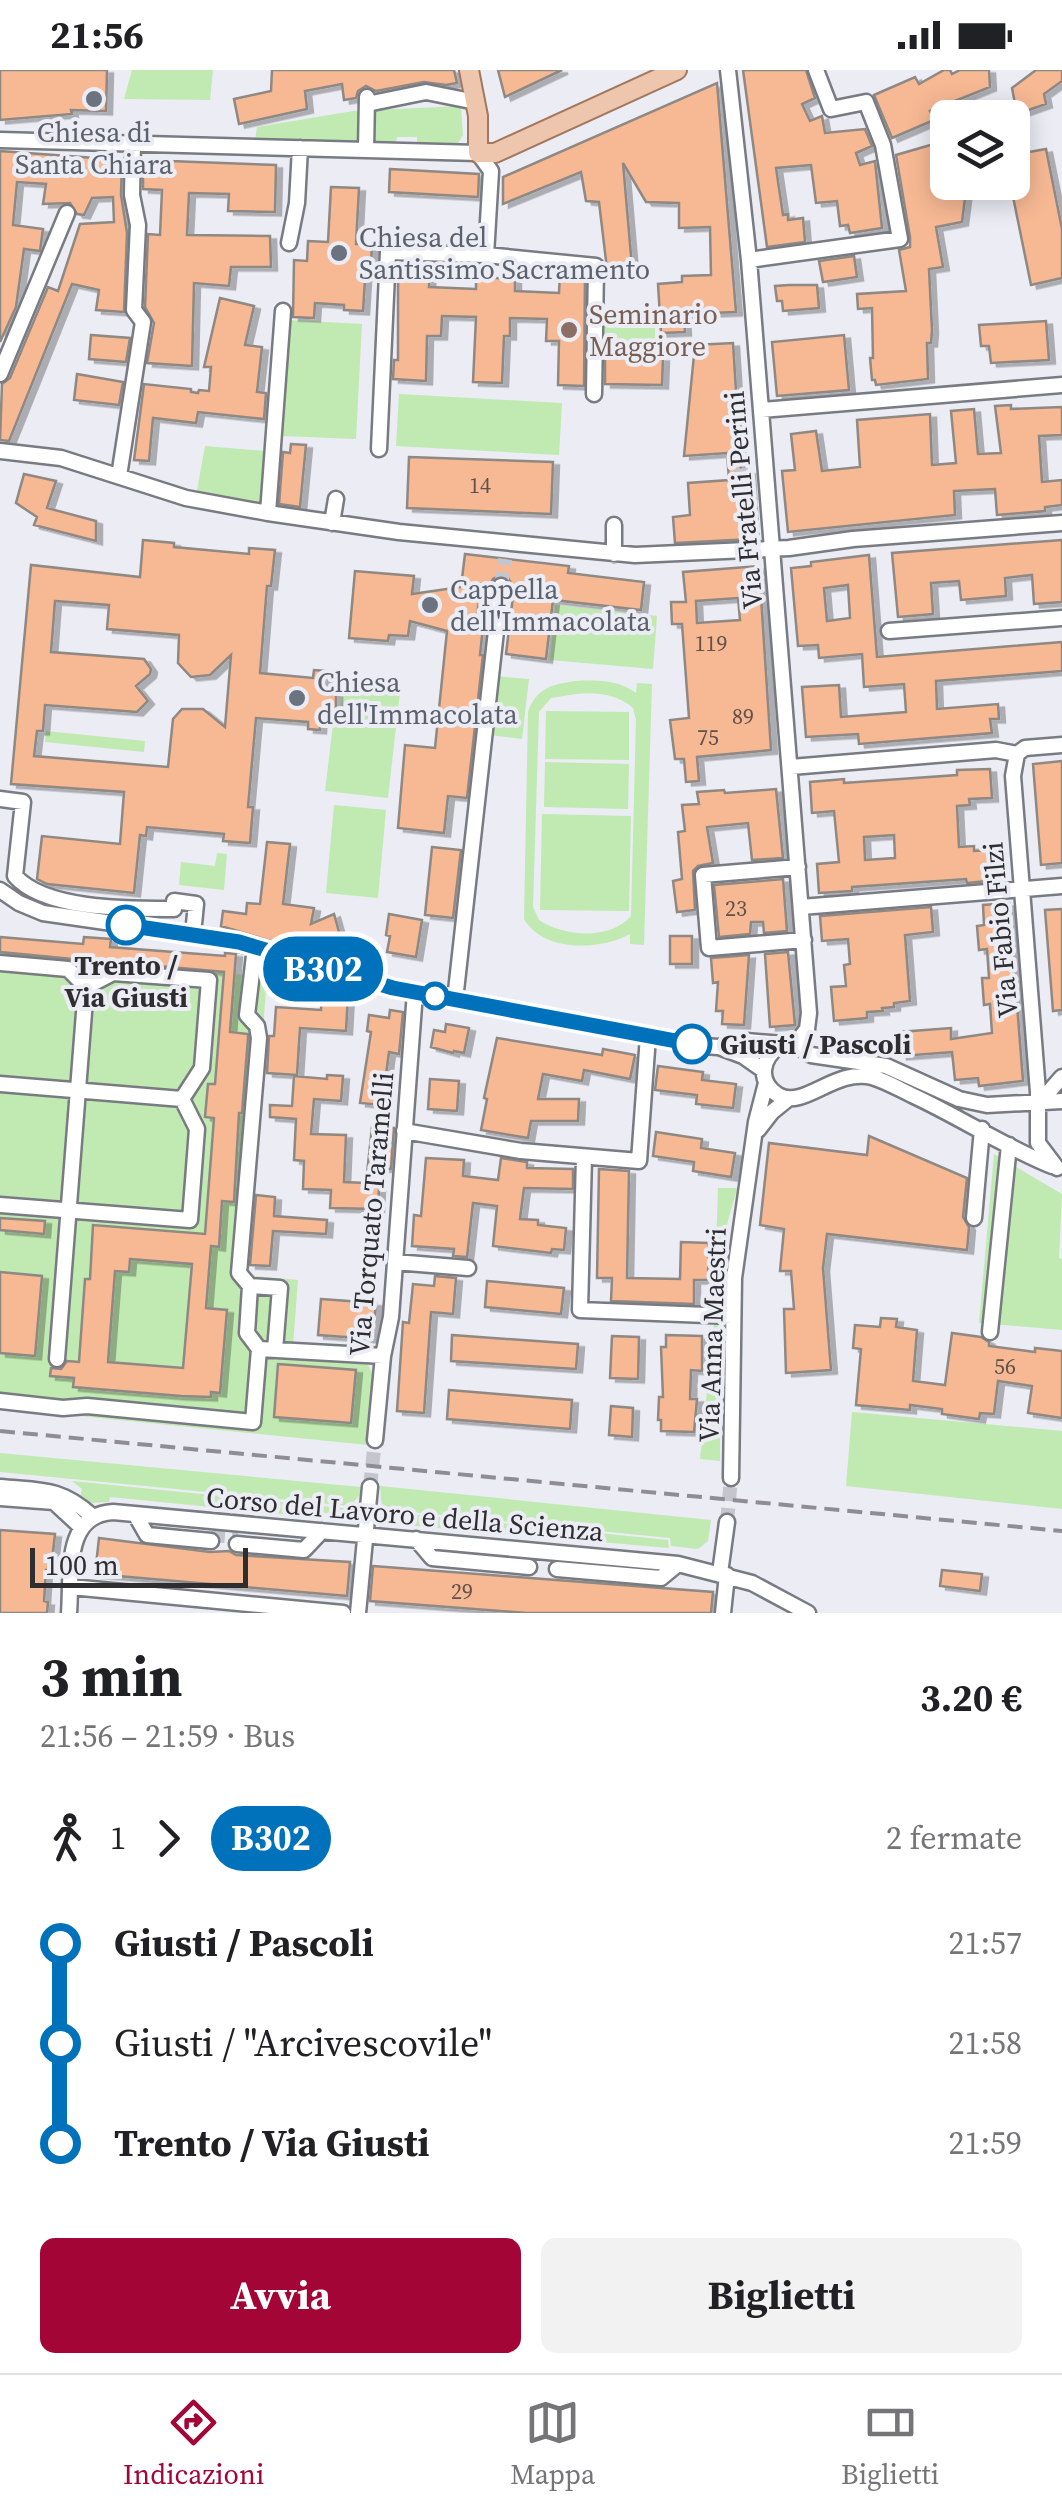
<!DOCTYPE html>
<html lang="it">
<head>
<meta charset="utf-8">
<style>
	:root { --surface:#fff; --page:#f2f2f2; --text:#202124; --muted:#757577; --line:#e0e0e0; --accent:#a30536 }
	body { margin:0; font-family:"Source Serif 4",serif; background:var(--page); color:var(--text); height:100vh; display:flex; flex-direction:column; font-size:38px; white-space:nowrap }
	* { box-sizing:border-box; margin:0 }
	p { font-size:32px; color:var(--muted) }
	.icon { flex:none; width:55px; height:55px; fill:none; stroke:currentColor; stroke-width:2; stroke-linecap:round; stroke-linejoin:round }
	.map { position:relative; height:1543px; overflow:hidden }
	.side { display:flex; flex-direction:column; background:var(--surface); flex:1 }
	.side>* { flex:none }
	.badge { padding:0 20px; border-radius:32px; font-size:35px; line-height:65px }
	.fabs { position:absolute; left:930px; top:30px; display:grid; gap:20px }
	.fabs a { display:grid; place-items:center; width:100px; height:100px; border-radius:15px; background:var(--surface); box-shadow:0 5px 25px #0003; font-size:50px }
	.scale { position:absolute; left:30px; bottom:25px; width:218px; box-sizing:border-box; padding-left:10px; border:5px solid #2e2e31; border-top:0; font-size:28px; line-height:35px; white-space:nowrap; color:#2e2e31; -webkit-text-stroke:8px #ebecf4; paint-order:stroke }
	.map>.badge { position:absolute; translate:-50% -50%; box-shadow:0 0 0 5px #fff }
	.legs { display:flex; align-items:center; gap:15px; height:110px; padding:0 40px; font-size:32px }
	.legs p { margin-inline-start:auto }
	.overview { display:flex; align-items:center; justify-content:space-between; height:170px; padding:0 40px }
	h1 { font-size:55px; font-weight:700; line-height:75px }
	.primary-button { display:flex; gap:20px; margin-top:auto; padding:20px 40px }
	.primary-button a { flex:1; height:115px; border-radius:15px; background:var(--accent); color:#fff; font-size:40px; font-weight:700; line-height:115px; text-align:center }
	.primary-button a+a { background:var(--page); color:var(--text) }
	ul { padding:0 40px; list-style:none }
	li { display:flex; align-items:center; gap:35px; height:100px; font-size:38px }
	li i { display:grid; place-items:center; width:15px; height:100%; margin:0 12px; background:currentColor }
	li i::after { content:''; width:25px; height:25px; margin:-12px; border:8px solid; border-radius:50%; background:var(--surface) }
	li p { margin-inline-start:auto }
	li:first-child i { background:linear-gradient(#0000 50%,currentColor 0) }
	li:last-child i { background:linear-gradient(currentColor 50%,#0000 0) }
	.status { display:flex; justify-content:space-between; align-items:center; height:70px; padding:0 50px; background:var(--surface); direction:ltr }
	.status svg { height:28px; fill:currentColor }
	.tabs { display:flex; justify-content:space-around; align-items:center; height:140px; border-top:2px solid var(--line); background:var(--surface); font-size:28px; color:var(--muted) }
	.tabs a { display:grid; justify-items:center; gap:5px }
	.tabs .active { color:var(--accent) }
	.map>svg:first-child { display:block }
</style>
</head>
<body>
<div class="status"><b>21:56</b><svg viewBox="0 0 49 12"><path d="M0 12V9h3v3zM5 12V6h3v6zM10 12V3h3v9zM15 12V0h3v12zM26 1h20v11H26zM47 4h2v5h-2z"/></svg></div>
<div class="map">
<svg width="1062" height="1543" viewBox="0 0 1062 1543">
	<defs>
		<filter id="shadow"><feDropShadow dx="6" dy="3.5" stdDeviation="0" flood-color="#0004"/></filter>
	</defs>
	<rect width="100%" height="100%" fill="#ebecf4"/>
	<path fill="#c0eab1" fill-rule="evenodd" d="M132 0H213L210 30 124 29Z
		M461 36 463 65 458 73H417V67H397L396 72 255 70 257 57 353 41Z
		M601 242H655V278H600Z
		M288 250 362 254 356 369 282 366Z
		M399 324 562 333 559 385 396 376Z
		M205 376 266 381 261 438 196 426Z
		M555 535 657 546 653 599 550 590Z
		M495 606 529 609 522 669 489 665Z
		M576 611C597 610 619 610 636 623L637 613 652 614 644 875 630 874V864C599 881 543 882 524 849L528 642C536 618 553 614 576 611ZM576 624C596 622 617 624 633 638L636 650 631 846C611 870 564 867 539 850L533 837 539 642 551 628Z
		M343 616 400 622 388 728 325 721 334 646 341 640Z
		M546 641 629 642V690L545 689Z
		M46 661 145 671 144 682 45 672Z
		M545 692 629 694 628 739 544 737Z
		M334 735 386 740 378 828 326 823Z
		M542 744 631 746 629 841 540 840Z
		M217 783 227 784 224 820 179 815 181 792 215 796Z
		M0 867 82 874 84 867 111 869V877L236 887 235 904 267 907 244 1205 298 1210 293 1276 337 1290 367 1293 375 1308 368 1375 0 1338Z
		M994 1084 1062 1124 1059 1188 1062 1189V1260L979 1253Z
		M718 1118H738C730 1140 718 1185 722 1208 723 1213 726 1217 726 1223H721L720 1239H714Z
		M714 1253 721 1256 720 1391 700 1389Z
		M852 1342 1062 1361V1439L846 1416Z
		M0 1383 361 1417 360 1425 350 1436 0 1402Z
		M72 1411 352 1439V1445L323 1443 322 1448 110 1427 109 1432 88 1433 80 1427 82 1419Z
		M380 1416 711 1450 708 1471 698 1479 671 1476 670 1468 382 1439Z
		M376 1427 380 1441 668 1470 669 1478 382 1453 381 1458 374 1451Z"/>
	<path fill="#f7b994" stroke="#8f8883" stroke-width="2.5" fill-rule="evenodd" filter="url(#shadow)" d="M0 0H107L106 41 71 40 72 44 0 50Z
		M272 0H454L457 13 446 15 424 12 376 21 366 16 358 21 356 28 344 30 342 14 305 21 307 39 239 54 234 29 271 21Z
		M498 0H562L505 27Z
		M743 0H806L815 28 802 34 810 51 822 46 825 63 865 59 872 76 856 83 860 95 875 91 882 158 850 163 848 155 840 156 837 131 816 133 811 95 776 98 783 145 788 144V150L803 148 805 172 767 177Z
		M944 0H950L952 4 960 0H989L990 17 930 41 934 50 892 68 874 25 915 7 919 14Z
		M1036 0H1062V11L1044 24 1046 34 1017 44 1012 18Z
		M717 13 736 242 684 244 685 262 661 263 658 214 682 212V206L711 205 710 157 679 158V133L646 132 623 93 632 197 607 199 599 132 586 131 581 102 503 134V107Z
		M948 70V112H967L962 152 936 157 943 197 929 199 932 260 931 273H927L928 309 876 315 875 310H872L870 288H873L872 238 858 239 857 224 906 221 899 180 910 177V167L896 85Z
		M1046 79 1062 159V208L1031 215 1010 112 1012 85Z
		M0 81 122 90 121 125 127 163 124 242 96 240 99 220 72 214 9 371 0 370 2 314 10 308 48 217 58 221 80 154 114 152 113 127 92 128 84 145 77 144 70 133 43 134 46 114 17 112 13 155 43 159 40 181 24 179 16 237 0 272Z
		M143 90 276 95 275 142 228 141 229 124 189 123 187 165 270 166 271 197H231L229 216 194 213 192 296 147 293 154 253 145 237 148 164 160 165 162 120 143 119Z
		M390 99 479 104 478 127 389 122Z
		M331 117 359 118 356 174H372L371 194H366L363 241 344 240V235L315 233 314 248 293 247 294 190 307 191 308 171 328 172Z
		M854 186 857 207 823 212 819 191Z
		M398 195 430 196 429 217 476 219V207L515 209V221L559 223 560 203 585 206 584 316 558 315 559 271H546L547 249 510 248V266H504L502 313 473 312 476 247 442 246 441 266H427L426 311 393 309 394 290H398Z
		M789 215H817L819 238 783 241 782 231H777L775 216Z
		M220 228 254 236 245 275 262 277 257 322 266 323 264 349 198 342 196 353 153 348 149 391 134 390 144 314 191 319V322L198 323 199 320 209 321 211 297H204Z
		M1046 251 1049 290 991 293 989 276H981L979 255Z
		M91 265 130 268 126 292 89 289Z
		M844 265 849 320 777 326 772 272Z
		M733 273 741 401H749L753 469 675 473 673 447 690 445 688 413 729 410 727 383 684 386 695 275Z
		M605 287 663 288 662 315 605 314Z
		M77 304 123 312 119 335 74 330Z
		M1011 335V339L1062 337V365L1039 366 1042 412 1062 410V435L1045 437V441L997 445 995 419 954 421 955 445 788 462 782 401 795 400 791 364 816 361 822 401 860 397 857 350 930 344 932 395 956 393 951 341 974 339 978 384 1001 383 995 336Z
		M291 374 306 375 300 437 279 434 283 382 290 383Z
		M409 387 553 392 551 444 407 438Z
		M24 404 56 411 47 438 96 451V471L34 455 37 447 16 433Z
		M143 470 174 473V477L249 484V478L275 480 271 516H267L260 603 313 608 314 600 326 601 324 619 336 624V638L331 642 321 641 320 660 308 659V652L256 648 248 737H253L250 773 223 771 224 764 147 757 146 766 140 765 134 823 47 814 37 809 42 766 120 774 124 722 11 714 31 495 140 507ZM55 531 109 535 107 559 179 565 178 593 191 607 210 605 231 585 225 657 203 639H182L173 649 168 697 34 686 37 661H43L45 635 137 642 148 631 136 616 150 604 151 599 144 589 51 582Z
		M1062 470V532L1034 534 1032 505 1005 508 1006 526 961 530 959 511 931 513 933 544 898 547 892 483Z
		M465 484 569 496 568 503 644 512 641 540 553 530 546 589 506 584 514 518 508 508 501 505 493 509 490 515 481 514 477 547 484 548 480 585H483L467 728 448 726 444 763 398 758 405 675 435 678 447 561 410 551 408 566 389 565 388 571 349 568 355 501 414 506 412 524 461 517Z
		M869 485 877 587 1062 572V601L936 611 937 639 998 634 999 649H990L992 663 859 674 858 664 806 667 802 617 839 615 841 647 906 642 904 614 864 617 862 584 819 588 818 575 798 576 791 498 811 496V492ZM848 515 850 548 827 551 824 518Z
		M759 496 771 680 697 687 699 711 686 712 684 689H675L670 650 689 648 682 554H672L671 532H686L683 502ZM738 528 740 550 697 553 696 531Z
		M1062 691V793L1041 795 1033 694Z
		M990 699 992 728 969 729 970 735 957 736 959 777 974 776V781L996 780 998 810 967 813 966 809 852 817V821L819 823 817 794 839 792 834 741 812 743 810 712 844 709V713L957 705V700ZM894 765 895 788 865 790 864 767Z
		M776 719 783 788 752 790 748 753 707 757 713 793 698 796 693 801 695 840 677 842 673 811 682 809 678 762 685 761 682 735 699 734 697 722 724 720 725 723Z
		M267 772 290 774 283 834 314 838 311 854 334 844 345 883 370 891 367 900 221 856 223 841 246 844 247 833 260 834Z
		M432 777 461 780 453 848 425 845Z
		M783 809 787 861 764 863 763 852H751L750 864 719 867 714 815Z
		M1009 833 1023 1011 979 1016 978 1008 955 1010 952 982 901 986 899 962 951 958V969L992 963 990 934 984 935 982 908H989L987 879 979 880 977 856 984 855 983 835Z
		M931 837 933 862 905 865 910 931 894 933V937L882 938 883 941 867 942V948L834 951 831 917 846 916 844 895 850 894 848 869 822 871 820 846Z
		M1062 839V940L1053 941 1045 840Z
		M389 844 422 850 416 887 387 882 390 866 386 865Z
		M670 866H692V894H670Z
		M0 867 83 874 84 867 111 869 110 877 225 886V883L236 884 230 962 248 964V968L242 1043H239L234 1132 222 1131 219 1177 211 1176 206 1238 227 1240 220 1323 211 1322V1327L181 1326 73 1317 74 1308 50 1306 51 1298 61 1299 67 1291 79 1292 85 1209H90L93 1155 205 1164 214 1048 205 1047 208 1014H215L224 902 114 892 96 900 83 899 82 890 0 882ZM130 1189 192 1194 183 1298 108 1292 115 1201 129 1202Z
		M788 882 795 955 770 957 765 884Z
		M749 885 744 955 722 954 723 941H716L718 912 713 913 711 888Z
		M322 923 348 925 346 961 300 958 297 1005 267 1003 269 966H274L276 937 321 940Z
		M390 940 403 942 399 984 389 982 382 1035 360 1033 371 962 367 961 369 945 389 948Z
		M446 954 469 958 464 983 454 981 453 983 431 977 434 960 445 962Z
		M497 968 602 985 603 979 635 985 630 1009 584 1000 582 1011 543 1004 538 1029H579L578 1051H531L528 1068 481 1060 487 1029 484 1028Z
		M658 996 703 1002 702 1010 736 1014 733 1038 696 1034 697 1025 655 1020Z
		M327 1005 343 1006 341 1031 314 1029 311 1064 346 1065 344 1112 366 1113 372 1057 394 1058 391 1099 380 1098 378 1139 330 1138 331 1120 303 1119 304 1091 294 1090 296 1049 270 1047V1035L292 1036 294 1006 327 1009Z
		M430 1009 459 1011 457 1041 428 1039Z
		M656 1062 702 1069 701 1078 735 1083 731 1107 693 1101 694 1092 653 1086Z
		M869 1066 967 1108 963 1147 969 1157 967 1180 827 1164 823 1198 831 1300 786 1303 784 1239H794L791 1201H780L784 1159 760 1155 769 1073 867 1085Z
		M426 1088 464 1090 463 1106 498 1110 501 1088 527 1092V1098L573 1099V1119L524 1118 520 1149 538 1150V1155L566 1158 564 1180 552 1179 551 1183 493 1176 497 1136 473 1133 467 1187 453 1186 454 1179 412 1176 414 1145 421 1146Z
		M599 1099 629 1101 627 1208 680 1209 681 1172 709 1173 708 1210H694V1234L611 1231 612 1208H597Z
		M256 1125 275 1127 274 1146 327 1150 326 1164 273 1161 270 1196 250 1195Z
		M0 1148 45 1151 44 1164 0 1160Z
		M0 1202 42 1206 35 1286 0 1283Z
		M435 1206 456 1208 453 1244 431 1242 424 1343 397 1341 403 1252 409 1253 413 1214 434 1216Z
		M487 1211 564 1218 561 1244 485 1237Z
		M321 1229 376 1233 373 1269 318 1265Z
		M881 1248 897 1249 896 1257 917 1260 913 1311 945 1315 952 1263 981 1267 989 1272V1276L1035 1282V1278L1062 1281V1348L1028 1343 1032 1316 998 1311 994 1344 980 1343 979 1349 942 1344V1339L910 1335V1340L856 1335 861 1279 853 1278 855 1255 880 1257Z
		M452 1265 578 1274 576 1299 451 1291Z
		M666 1265 702 1266V1301L691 1300 690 1329H697L694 1362 661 1361V1350H658L659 1327H663L661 1277H666Z
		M612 1266 639 1267 638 1309 610 1308Z
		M278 1294 356 1300 351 1353 274 1347Z
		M449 1320 572 1330 570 1359 447 1349Z
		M611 1336 633 1338 632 1367 609 1365Z
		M0 1460 55 1464 51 1500H46L44 1531 48 1532 47 1543H0Z
		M99 1468 210 1482 229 1481 236 1485 350 1492 347 1526 95 1504Z
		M373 1496 713 1522 711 1543H527L370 1531Z
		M942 1500 982 1504 980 1521 940 1516Z"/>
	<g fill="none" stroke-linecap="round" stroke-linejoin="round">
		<path stroke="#c5c6cd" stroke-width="14" stroke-dasharray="14 7" stroke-linecap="butt" d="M734 406 749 405
			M501 516 505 489
			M370 1417 375 1370
			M727 1452 731 1408
			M211 1465 238 1467"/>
		<g stroke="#797b82" stroke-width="19">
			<path id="minor" d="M728 0 749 190 809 943 807 959 795 975
				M367 34 426 22 476 32
				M0 70 478 83 491 101 486 185
				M366 80 367 27
				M289 173 297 133 300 78
				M749 190 900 169 883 75 866 32 831 39 816 0
				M0 304 67 143
				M761 340 1062 315
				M379 379 388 182 486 185 596 196 594 324
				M0 381 61 388 186 428 268 443 399 462 635 485 789 478 853 469 1062 453
				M119 406 143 252 134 240 138 155 132 125 133 72
				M268 443 283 241
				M332 453 336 429
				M614 484V455
				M889 561 1062 548
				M1017 684 1013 706 1038 1022V1073L1057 1098
				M791 697 996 680 1017 684 1025 678 1062 675
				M0 729 23 732 15 806C45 840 129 839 174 839V831L196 834 193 864
				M798 797 703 805 709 878 804 870
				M0 820 19 833 43 843 223 869 393 918 703 976 718 977 746 971 795 975 811 985 886 996 959 1029 987 1035 1062 1031
				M801 837 1062 816
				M0 893 68 899 86 917 113 903 209 910 202 998 182 1029 197 1059 190 1150 0 1135
				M455 930 501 516
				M780 976C761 988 757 1012 778 1025 804 1040 834 998 872 1007 886 1011 901 1020 914 1026 961 1048 1005 1077 1052 1096
				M719 977 743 986 763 1000
				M0 1014 182 1029
				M1039 1033 1062 1007
				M758 1060 772 1042 788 1029
				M404 1061 521 1081 639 1091 648 966
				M584 1087 580 1240 732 1246
				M974 1148 982 1059
				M395 1192 468 1198
				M250 1216 239 1203 259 968 257 956 247 945 255 877
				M990 1262 1009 1075
				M259 1279 247 1263 250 1216 280 1218 275 1280
				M57 1289 86 917
				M0 1331 63 1338 87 1336 253 1352 259 1279 383 1286
				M375 1370 383 1286 391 1247 415 922
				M731 1408 734 1208 756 1052 766 1013
				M0 1417C41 1421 60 1417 92 1446
				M0 1428 54 1432 80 1456
				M135 1444 147 1465 211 1471
				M416 1469 432 1488 529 1497
				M237 1474 304 1480 322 1461
				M557 1499 661 1508 678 1494
				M720 1503 727 1452
				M71 1517 343 1543
				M69 1543C72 1504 63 1445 113 1442L678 1494 752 1513 808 1543
				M358 1543 370 1417
				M723 1543 727 1505"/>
		</g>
		<g stroke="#a3775e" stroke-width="22">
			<path id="major" d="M469 0 478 46V83H495L677 0"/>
		</g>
		<use href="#minor" stroke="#fff" stroke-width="14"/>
		<use href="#major" stroke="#eec5ad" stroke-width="18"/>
		<path stroke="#8d8d93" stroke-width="4" stroke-dasharray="15 8" stroke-linecap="butt" d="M0 1361 1062 1461"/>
	</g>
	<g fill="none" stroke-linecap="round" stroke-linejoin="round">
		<g stroke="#fff" stroke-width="22">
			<path id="line-1" d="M126 855 239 872 393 918 692 974"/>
		</g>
		<use href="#line-1" stroke="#0072bc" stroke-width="15"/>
	</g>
	<g fill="#6b7280" stroke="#ebecf4" stroke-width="4">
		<circle cx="94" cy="29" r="10"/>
		<circle cx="339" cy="183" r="10"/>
		<circle cx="430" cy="535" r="10"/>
		<circle cx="297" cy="628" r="10"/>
	</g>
	<circle fill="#8d6e63" stroke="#ebecf4" stroke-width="4" cx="569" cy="260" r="10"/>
	<g fill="#fff" stroke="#0072bc" stroke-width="5">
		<circle cx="126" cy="855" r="18"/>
		<circle cx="435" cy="926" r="12"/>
		<circle cx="692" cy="974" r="18"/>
	</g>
	<g text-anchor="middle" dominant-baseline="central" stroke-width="8" stroke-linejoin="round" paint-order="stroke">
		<g font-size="22" fill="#60514a">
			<text x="480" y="415">14</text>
			<text x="711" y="573">119</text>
			<text x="743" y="646">89</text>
			<text x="708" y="667">75</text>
			<text x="736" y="838">23</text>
			<text x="1005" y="1296">56</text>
			<text x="462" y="1521">29</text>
		</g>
		<g font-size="28" fill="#5b616d" stroke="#ebecf4" text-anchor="start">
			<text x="94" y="62" text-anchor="middle">Chiesa di<tspan x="94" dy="32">Santa Chiara</tspan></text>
			<text x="359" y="167">Chiesa del<tspan x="359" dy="32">Santissimo Sacramento</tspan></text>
			<text x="450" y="519">Cappella<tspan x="450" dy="32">dell'Immacolata</tspan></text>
			<text x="317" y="612">Chiesa<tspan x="317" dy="32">dell'Immacolata</tspan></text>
		</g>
		<g font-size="28" fill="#785e54" stroke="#ebecf4" text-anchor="start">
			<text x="589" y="244">Seminario<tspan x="589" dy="32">Maggiore</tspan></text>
		</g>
		<g font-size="28" fill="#2e2e31" stroke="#ebecf4">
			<text transform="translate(743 430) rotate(-95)">Via Fratelli Perini</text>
			<text transform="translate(1000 860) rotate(-95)">Via Fabio Filzi</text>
			<text transform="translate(371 1144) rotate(-85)">Via Torquato Taramelli</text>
			<text transform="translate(712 1265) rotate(-88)">Via Anna Maestri</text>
			<text transform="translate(405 1444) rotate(5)">Corso del Lavoro e della Scienza</text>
		</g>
		<g font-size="28" font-weight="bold" fill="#2e2e31" stroke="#ebecf4">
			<text x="126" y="895">Trento /<tspan x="126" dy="32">Via Giusti</tspan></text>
			<text x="720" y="974" text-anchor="start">Giusti / Pascoli</text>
		</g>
	</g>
</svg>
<div class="fabs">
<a><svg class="icon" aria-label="layers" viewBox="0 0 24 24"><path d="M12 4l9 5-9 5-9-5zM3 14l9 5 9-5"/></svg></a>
</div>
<div class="scale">100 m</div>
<b class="badge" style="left:323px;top:899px;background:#0072bc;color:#fff">B302</b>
</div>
<section class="side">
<div class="overview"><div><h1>3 min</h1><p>21:56 – 21:59 · Bus</p></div><b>3.20 €</b></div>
<div class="legs"><svg class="icon" aria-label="walk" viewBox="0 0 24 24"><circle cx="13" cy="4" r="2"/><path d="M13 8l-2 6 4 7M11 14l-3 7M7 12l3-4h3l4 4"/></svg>1<svg class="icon" aria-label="forward" viewBox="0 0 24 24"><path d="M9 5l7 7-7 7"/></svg><b class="badge" style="background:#0072bc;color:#fff">B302</b><p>2 fermate</p></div>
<ul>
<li><i style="color:#0072bc"></i><b>Giusti / Pascoli</b><p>21:57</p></li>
<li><i style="color:#0072bc"></i><span>Giusti / &quot;Arcivescovile&quot;</span><p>21:58</p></li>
<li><i style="color:#0072bc"></i><b>Trento / Via Giusti</b><p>21:59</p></li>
</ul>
<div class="primary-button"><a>Avvia</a><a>Biglietti</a></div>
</section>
<nav class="tabs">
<a class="active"><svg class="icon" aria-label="directions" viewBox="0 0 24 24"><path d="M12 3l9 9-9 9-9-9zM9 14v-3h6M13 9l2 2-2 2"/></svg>Indicazioni</a>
<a><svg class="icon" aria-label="map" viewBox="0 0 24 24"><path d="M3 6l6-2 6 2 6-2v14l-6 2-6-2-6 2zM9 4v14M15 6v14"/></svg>Mappa</a>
<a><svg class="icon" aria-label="tickets" viewBox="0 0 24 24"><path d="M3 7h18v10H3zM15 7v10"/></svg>Biglietti</a>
</nav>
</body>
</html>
